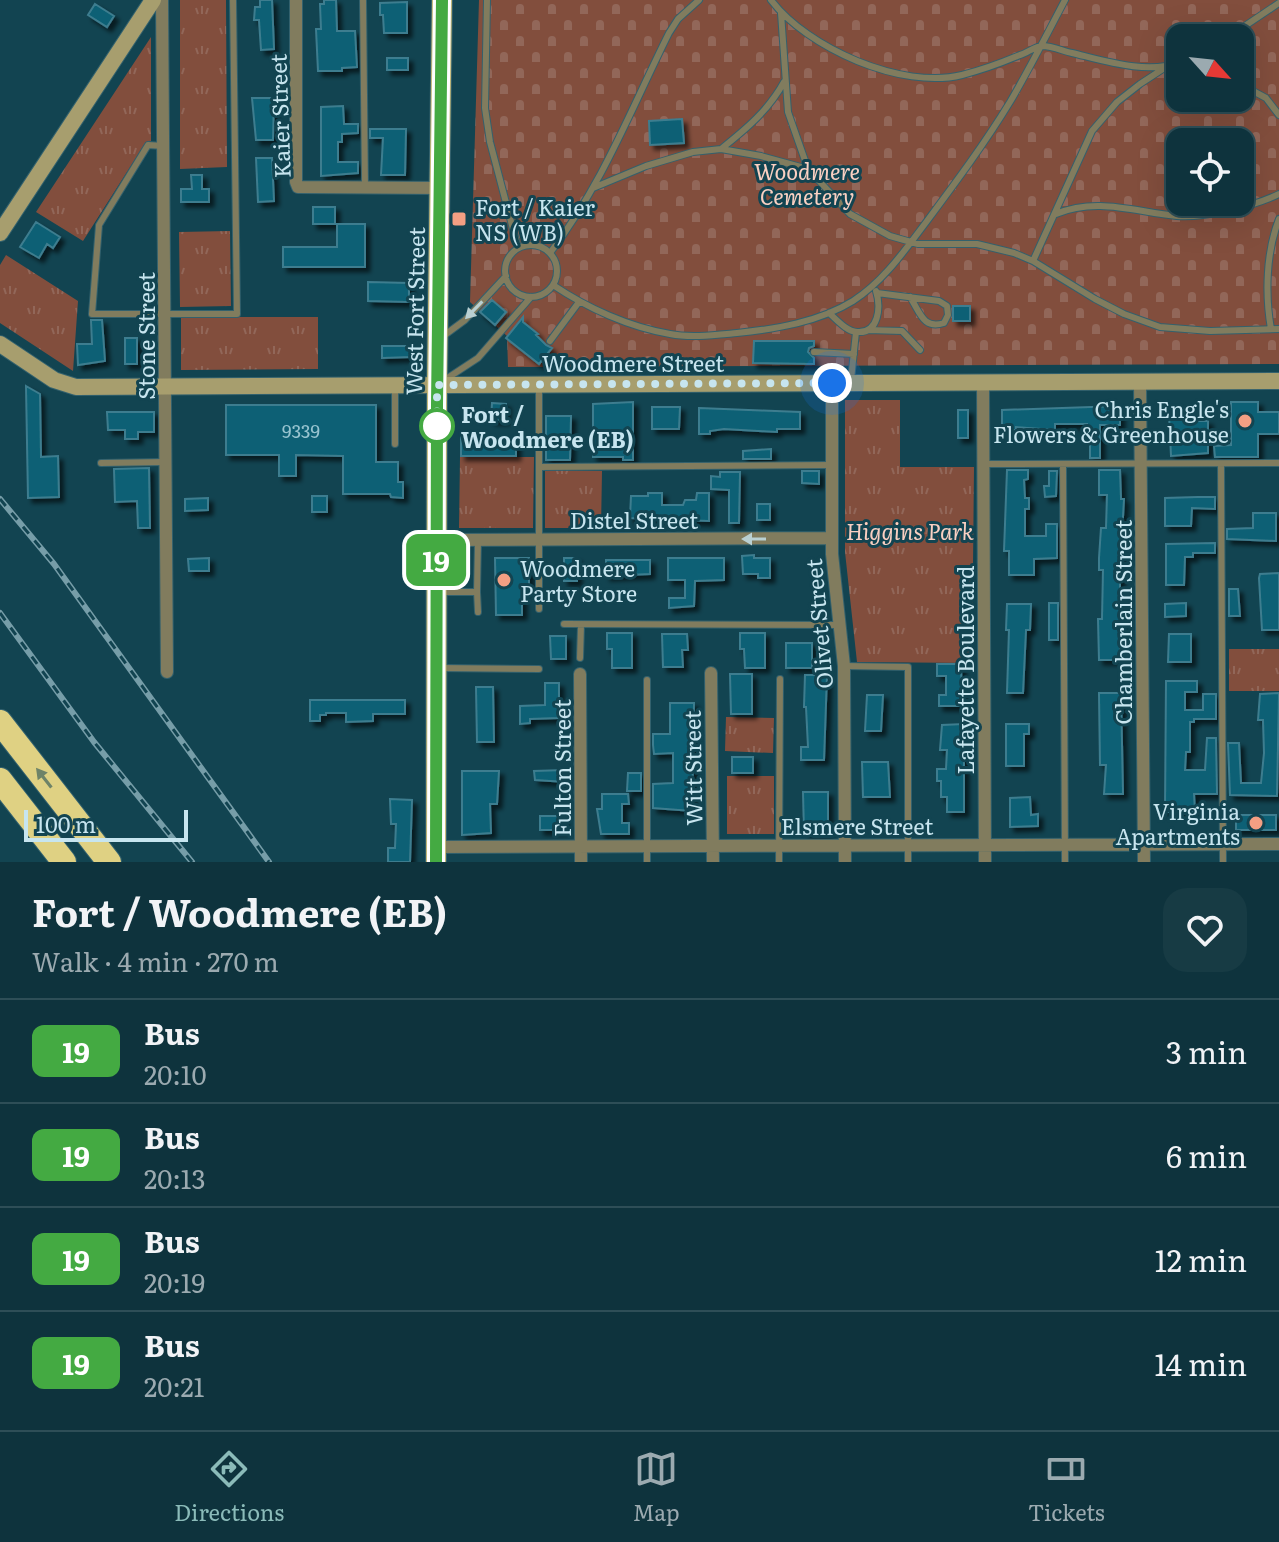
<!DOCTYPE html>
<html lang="en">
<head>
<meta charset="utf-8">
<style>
	:root { --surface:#0e333d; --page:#173b44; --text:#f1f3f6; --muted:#9baab0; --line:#2e4e57; --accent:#8bbbb9 }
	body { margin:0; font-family:Literata,serif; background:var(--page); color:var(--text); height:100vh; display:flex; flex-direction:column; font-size:30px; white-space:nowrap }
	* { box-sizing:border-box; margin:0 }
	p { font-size:26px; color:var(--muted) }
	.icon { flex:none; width:44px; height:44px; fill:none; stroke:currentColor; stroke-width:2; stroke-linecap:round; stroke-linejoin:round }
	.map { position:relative; height:862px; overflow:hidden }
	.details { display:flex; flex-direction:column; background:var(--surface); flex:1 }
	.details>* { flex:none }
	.badge { padding:0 16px; border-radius:12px; font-size:28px; line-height:52px }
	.needle { width:52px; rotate:117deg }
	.controls { position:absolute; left:1166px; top:24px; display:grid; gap:16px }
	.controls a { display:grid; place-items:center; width:88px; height:88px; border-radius:16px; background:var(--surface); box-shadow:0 8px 32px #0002,0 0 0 2px var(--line); font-size:40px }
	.scale { position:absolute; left:24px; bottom:20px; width:164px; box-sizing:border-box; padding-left:8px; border:4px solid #c7e5ef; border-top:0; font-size:22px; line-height:28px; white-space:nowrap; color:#c7e5ef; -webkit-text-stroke:6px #124451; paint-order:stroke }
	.you { position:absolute; width:40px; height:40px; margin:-20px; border:6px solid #fff; border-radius:50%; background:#1a73e8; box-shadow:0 0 0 12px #1a73e833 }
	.map>.badge { position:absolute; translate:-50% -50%; box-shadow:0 0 0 4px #fff }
	.round { display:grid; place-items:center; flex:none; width:84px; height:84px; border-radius:24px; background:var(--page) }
	.summary { display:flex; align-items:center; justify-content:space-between; height:136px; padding:0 32px }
	h1 { font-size:38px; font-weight:700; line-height:60px }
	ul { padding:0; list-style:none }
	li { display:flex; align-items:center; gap:24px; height:104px; padding:0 32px; border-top:2px solid var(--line) }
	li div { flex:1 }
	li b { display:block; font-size:30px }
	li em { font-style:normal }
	li .badge { min-width:88px; font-weight:700; text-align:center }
	.menu { display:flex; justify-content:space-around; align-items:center; height:112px; border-top:2px solid var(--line); background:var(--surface); font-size:22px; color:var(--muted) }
	.menu a { display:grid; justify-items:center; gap:4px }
	.menu .current { color:var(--accent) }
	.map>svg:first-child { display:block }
</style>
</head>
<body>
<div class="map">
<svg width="1279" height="862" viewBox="0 0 1279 862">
	<defs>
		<pattern id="grass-tufts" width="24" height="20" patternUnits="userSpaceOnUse" patternTransform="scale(2)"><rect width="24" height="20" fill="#824e3d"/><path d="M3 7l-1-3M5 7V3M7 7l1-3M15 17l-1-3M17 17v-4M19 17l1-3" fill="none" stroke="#926759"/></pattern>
		<pattern id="cemetery-stones" width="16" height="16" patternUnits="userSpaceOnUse" patternTransform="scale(2)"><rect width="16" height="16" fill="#824e3d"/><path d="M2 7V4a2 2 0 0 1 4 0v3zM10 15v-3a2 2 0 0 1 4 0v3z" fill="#926759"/></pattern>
		<filter id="shadow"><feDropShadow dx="4.5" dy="4.5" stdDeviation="2" flood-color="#0009"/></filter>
	</defs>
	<rect width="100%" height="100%" fill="#124451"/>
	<path fill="url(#grass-tufts)" d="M180 0H226L227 167 180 169Z
		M151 37V141L146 142 83 241 36 212Z
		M230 231 231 306 180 307 179 232Z
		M6 255 78 301 73 371 0 323V265Z
		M181 317H318V369L181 370Z
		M845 400H900V467H974L972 663 857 662 845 552Z
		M460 457H534L533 528H459Z
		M545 470 602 471 601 528H545Z
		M1229 649H1279V691H1229Z
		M726 717 774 718 773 753 725 751Z
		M727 776H774V834H727Z"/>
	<path fill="url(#cemetery-stones)" fill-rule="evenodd" d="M479 0H1279V364L508 367 507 336 470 302ZM1180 38H1240V98H1180ZM1180 142H1240V202H1180Z"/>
	<path fill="#0b6174" stroke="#3e7d8f" stroke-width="2" filter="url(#shadow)" d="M260 0H272L274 49 261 50 259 20H254L255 7H260Z
		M324 0H336L337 31H355L357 67 342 68V71H318L316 29H321L320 4H324Z
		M407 2V33H384L383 15H380V3Z
		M95 4 114 16 107 27 88 15Z
		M387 58H408V70H387Z
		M252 98H274L273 140H256Z
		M343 106 344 124H358V133L342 134V142H338V162H358V173L321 176V107Z
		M682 119 684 143 650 145 649 121Z
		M370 129H406L405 175H381L383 138H370Z
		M256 158H272L274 201 258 202Z
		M191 175H202V189H209V202H181V189H192Z
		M313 207H335V224H313Z
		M36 222 60 237 53 248 47 244 39 258 20 247Z
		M337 224H365V267H283V247H337Z
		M368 282 409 283V302L368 301Z
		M492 300 506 312 495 325 480 312Z
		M953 306H970V321H953Z
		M523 317V322L538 334 536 335 546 345 552 348 539 364 506 338Z
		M91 320H102L105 361 78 365 77 344H92Z
		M125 338H137V364H125Z
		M754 341H814V346L809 348 808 352 814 358V364L753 363Z
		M382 346H410L411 357 382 358Z
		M26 386 40 394 41 457 58 456 59 497 28 498Z
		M633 402V460H623V457H593V404Z
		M1231 402H1258V412H1279V434H1258V457H1215L1214 446 1231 445Z
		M492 403 506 404 505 420H491Z
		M226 405H376V462H398V482H403V498L391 497 390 494H343V456L296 455V476H279V455H226Z
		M1120 406V425H1100V458H1090V433H1087V424H1055V430L1016 427V430H1002V410Z
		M652 407H680L679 429H652Z
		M699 408 800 412V429H777V432L724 429 710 431V434H699Z
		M958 410H968V438H958Z
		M107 412H154V432H138V439H125V430H108Z
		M1169 414H1184V421H1208V453L1171 456Z
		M546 416H571L570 460H546Z
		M461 435 516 438V456H461Z
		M771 449V459H743V451Z
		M149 468 150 528H138L137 501 115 502 114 469Z
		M1007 470H1028V479L1024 480 1025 498H1029V509H1025V536H1046V524H1057V558L1034 559V575H1009V551H1004Z
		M1099 470H1120L1121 499H1124L1120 571V660H1099L1098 619H1102L1103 570H1099V558L1101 528H1106L1107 495H1099Z
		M802 471H819V484L802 483Z
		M1049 471H1057L1056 496 1045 497 1044 486H1049Z
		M720 472H740L739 523H729V490L711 489V476L720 477Z
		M648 493H662V505H683L685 500H696L697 493H709V521L630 518 631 496H648Z
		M312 496H327V512H312Z
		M1198 497H1215V509L1192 508 1191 526H1165V498Z
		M208 498V510L185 511V499Z
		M757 504H770V520H757Z
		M1253 513H1276V541L1227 539V529L1253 528Z
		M1215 543V553H1193V557H1185L1184 585H1166V544Z
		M754 555V558H770V578H758V574H743L742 556Z
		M209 558V571H189L188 559Z
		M495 558H529V590H522V615H496Z
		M564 558H577V581H564Z
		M668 558H724V580L695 581 694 606 669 608V598H685V580H668Z
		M606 560H650V574L606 576Z
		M1279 573V630H1262L1259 578 1260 574Z
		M1229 589H1238L1240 616H1229Z
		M1049 603H1058V640H1049Z
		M1186 603V616L1165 617V604Z
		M1007 604H1031L1030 630H1026L1023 693H1007L1009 630H1006Z
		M607 633H632V668H612V649H607Z
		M740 633H765V668H745L744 649H740Z
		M662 634H687L688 650H682L683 667H663Z
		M1169 634H1191V662H1168Z
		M550 636H566V659H551Z
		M786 643H812V668H786Z
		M937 664H961L962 706H939V695H946V676H937Z
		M730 674H752V714H731Z
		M805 675H827L824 760H801V747H808L806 707H804Z
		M1166 681H1197V692H1185V710H1203V694H1216V719H1194V722H1190V752H1186L1185 770H1205L1207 738H1216L1217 794H1194L1195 811 1165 812Z
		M545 683H559V718L530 719V723L520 724V706L545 705Z
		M476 687H493L494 742H477Z
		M1099 693H1121L1123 794H1104L1106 765H1100Z
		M1279 693 1277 796 1230 795 1228 743H1239L1241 783H1261L1264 753 1263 720H1258L1260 694Z
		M867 695H883L881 731H865Z
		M310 700H405V714H373V721L346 722V713H326V715H320V721H310Z
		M670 703H694L692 811 653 808V784L673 783V753L654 754 653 745V734H670Z
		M964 724V812H947V797H941V781H937V769H946L947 750H940L942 725Z
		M1006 724H1029V734H1024V766H1006Z
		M732 757H753V773H732Z
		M862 762H888L890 797H863Z
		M565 770 566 782 535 780 534 771Z
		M462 771H499L497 804H490L491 833 462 835Z
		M628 773H641V791H627Z
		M803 792H828V833H804Z
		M602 794H628L629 804H622V823H629V834H601L597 809H602Z
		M1030 797 1031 815 1038 814V826L1010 827V798Z
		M390 799 412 800 410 862H388V848H395L396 824H391Z
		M1236 815H1276V830H1236Z
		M540 816H563V830H540Z"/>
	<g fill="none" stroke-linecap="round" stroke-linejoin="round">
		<g stroke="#33616d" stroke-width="8">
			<path id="lane" d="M363 0 365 188
				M487 0 485 108 490 142 518 248
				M771 0C807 48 902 90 962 75 982 70 1001 63 1020 55 1027 53 1036 46 1042 46 1052 46 1063 51 1072 53 1105 61 1148 75 1180 62
				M781 13 788 112 808 169
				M1227 38 1279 3
				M1240 84 1266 98 1279 115
				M163 146 148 145 99 225 92 314H237L233 0
				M721 149C746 129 768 111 784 82
				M593 188 646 166 693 152 721 149 761 156 808 169 850 214 890 236 918 244H977L1014 253 1033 261 1095 299 1124 314 1160 327 1210 331 1279 329
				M1056 214C1097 197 1135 212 1177 216 1205 218 1254 206 1279 194
				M505 271a26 26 0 1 1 52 0a26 26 0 1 1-52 0Z
				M550 253C604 182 630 111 669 33L678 19 699 0
				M1033 261 1092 131 1117 102 1140 84 1166 67 1180 68
				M553 285C587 308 629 327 670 334 691 338 715 335 737 333 776 329 819 322 853 301 884 281 905 250 927 221 956 182 985 143 1010 102 1030 68 1047 34 1065 0
				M877 293 939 301 947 306 948 315 944 323C923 330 920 312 910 297
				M829 313C837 320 846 331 857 332 879 334 881 307 876 291
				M1271 329C1265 295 1266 252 1279 219
				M868 330 902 331 920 350
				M442 337 465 320 506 276
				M550 341 579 302
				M814 352 854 354
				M851 380 856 332
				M443 381 478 358 531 297
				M539 388V609
				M395 389V444
				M101 463 165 462
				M983 464 1279 463
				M1063 464 1065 862
				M1221 464 1223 862
				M539 467 832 465
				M440 592H477L478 612
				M477 592 478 540
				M564 624 840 625
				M580 658 581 625
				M844 666 908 667V862
				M438 668 539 669
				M647 680V862
				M779 862 780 679"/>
		</g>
		<g stroke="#33616d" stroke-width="14">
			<path id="street" d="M162 0 167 672
				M296 0V182L298 187 441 188
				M1140 382 1144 862
				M832 383V554L844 666 845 862
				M983 383 985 862
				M436 540 832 538
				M711 673 713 862
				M580 674 581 862
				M435 847 1279 844"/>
		</g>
		<g stroke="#33616d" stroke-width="18">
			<path id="secondary" d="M0 233 153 0
				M0 344 54 380 76 387 1279 381"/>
		</g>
		<g stroke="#33616d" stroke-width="22">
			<path id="primary" d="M436 862 437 385 442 0"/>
		</g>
		<g stroke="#33616d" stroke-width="26">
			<path id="highway" d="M0 722 109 862
				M0 780 64 862"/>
		</g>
		<use href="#lane" stroke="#817c5e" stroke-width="6"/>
		<use href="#street" stroke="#817c5e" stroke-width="12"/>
		<use href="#secondary" stroke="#a79e6e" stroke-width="16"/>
		<use href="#primary" stroke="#c4b979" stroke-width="20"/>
		<use href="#highway" stroke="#dfd183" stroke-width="24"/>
		<g stroke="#769da8" stroke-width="6">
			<path id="rail" d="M0 499 54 564 269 862
				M0 613 94 742 192 862"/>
		</g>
		<use href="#rail" stroke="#124451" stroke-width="3" stroke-dasharray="9" stroke-linecap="butt"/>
	</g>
	<defs><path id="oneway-solid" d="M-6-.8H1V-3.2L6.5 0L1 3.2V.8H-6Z" transform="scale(2)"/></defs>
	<g fill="#b9d0d2">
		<use href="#oneway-solid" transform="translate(474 310) rotate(134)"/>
		<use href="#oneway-solid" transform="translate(754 539) rotate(180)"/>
	</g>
	<use fill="#6e8368" href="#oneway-solid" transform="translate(44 778) rotate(-128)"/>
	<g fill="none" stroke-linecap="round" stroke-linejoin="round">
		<g stroke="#fff" stroke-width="18">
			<path id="line" d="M436 862 437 405 442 0"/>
		</g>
		<use href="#line" stroke="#44aa42" stroke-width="12"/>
		<path stroke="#c7e5ef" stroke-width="8" stroke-dasharray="0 14.4" d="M437 426V385L832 383"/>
	</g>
	<g fill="#f39f83" stroke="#124451" stroke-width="3">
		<rect x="451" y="211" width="16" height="16" rx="4"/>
		<circle cx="1245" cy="421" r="8"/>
		<circle cx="504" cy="580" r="8"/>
		<circle cx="1256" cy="823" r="8"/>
	</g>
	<circle fill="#fff" stroke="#44aa42" stroke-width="4" cx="437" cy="426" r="16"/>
	<g text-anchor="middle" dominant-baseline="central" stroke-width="6" stroke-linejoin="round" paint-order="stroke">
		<g font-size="18" fill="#98c4d0">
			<text x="301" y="430">9339</text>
		</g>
		<g font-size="22" fill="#c7e5ef" stroke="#124451">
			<text transform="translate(279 116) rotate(-92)">Kaier Street</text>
			<text transform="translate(414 311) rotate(-89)">West Fort Street</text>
			<text transform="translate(145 336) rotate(-90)">Stone Street</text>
			<text x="633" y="362">Woodmere Street</text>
			<text x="634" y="519">Distel Street</text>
			<text transform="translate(1122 622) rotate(-90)">Chamberlain Street</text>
			<text transform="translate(818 624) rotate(-95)">Olivet Street</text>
			<text transform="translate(964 670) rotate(-90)">Lafayette Boulevard</text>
			<text transform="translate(561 768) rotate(-90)">Fulton Street</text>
			<text transform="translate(692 768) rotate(-91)">Witt Street</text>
			<text x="857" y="825">Elsmere Street</text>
		</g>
		<g font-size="22" font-style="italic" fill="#fad0c2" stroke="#124451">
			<text x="807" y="170">Woodmere<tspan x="807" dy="25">Cemetery</tspan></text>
			<text x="910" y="530">Higgins Park</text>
		</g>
		<g font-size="22" fill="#c7e5ef" stroke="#124451" text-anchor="start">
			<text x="475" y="206">Fort / Kaier<tspan x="475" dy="25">NS (WB)</tspan></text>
			<text x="1229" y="408" text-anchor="end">Chris Engle's<tspan x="1229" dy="25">Flowers &amp; Greenhouse</tspan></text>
			<text x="520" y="567">Woodmere<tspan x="520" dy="25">Party Store</tspan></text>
			<text x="1240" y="810" text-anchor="end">Virginia<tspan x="1240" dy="25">Apartments</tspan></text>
		</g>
		<g font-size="22" font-weight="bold" fill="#c7e5ef" stroke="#124451" text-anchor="start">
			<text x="461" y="413">Fort /<tspan x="461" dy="25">Woodmere (EB)</tspan></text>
		</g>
	</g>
</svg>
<div class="controls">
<a><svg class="needle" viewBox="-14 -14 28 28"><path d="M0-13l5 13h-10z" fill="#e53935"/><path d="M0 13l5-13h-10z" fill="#9baab0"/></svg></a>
<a><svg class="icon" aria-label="locate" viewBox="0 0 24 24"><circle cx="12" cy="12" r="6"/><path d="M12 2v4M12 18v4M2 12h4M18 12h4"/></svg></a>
</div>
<div class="scale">100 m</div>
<div class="you" style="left:832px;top:383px"></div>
<b class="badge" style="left:436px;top:560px;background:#44aa42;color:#fff">19</b>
</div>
<section class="details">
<div class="summary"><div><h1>Fort / Woodmere (EB)</h1><p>Walk · 4 min · 270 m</p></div><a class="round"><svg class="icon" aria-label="heart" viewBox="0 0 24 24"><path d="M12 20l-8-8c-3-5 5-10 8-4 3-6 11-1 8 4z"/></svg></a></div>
<ul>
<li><span class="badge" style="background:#44aa42;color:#fff">19</span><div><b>Bus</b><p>20:10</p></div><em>3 min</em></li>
<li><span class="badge" style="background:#44aa42;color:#fff">19</span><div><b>Bus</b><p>20:13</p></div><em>6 min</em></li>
<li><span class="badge" style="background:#44aa42;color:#fff">19</span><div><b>Bus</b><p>20:19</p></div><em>12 min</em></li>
<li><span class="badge" style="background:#44aa42;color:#fff">19</span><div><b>Bus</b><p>20:21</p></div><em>14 min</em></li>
</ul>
</section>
<nav class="menu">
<a class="current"><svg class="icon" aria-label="directions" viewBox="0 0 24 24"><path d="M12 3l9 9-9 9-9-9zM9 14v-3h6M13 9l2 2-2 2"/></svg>Directions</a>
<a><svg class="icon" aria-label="map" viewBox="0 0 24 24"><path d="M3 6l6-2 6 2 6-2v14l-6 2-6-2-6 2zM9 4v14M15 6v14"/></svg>Map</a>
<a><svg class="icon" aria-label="tickets" viewBox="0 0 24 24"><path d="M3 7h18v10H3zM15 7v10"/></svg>Tickets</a>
</nav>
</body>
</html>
